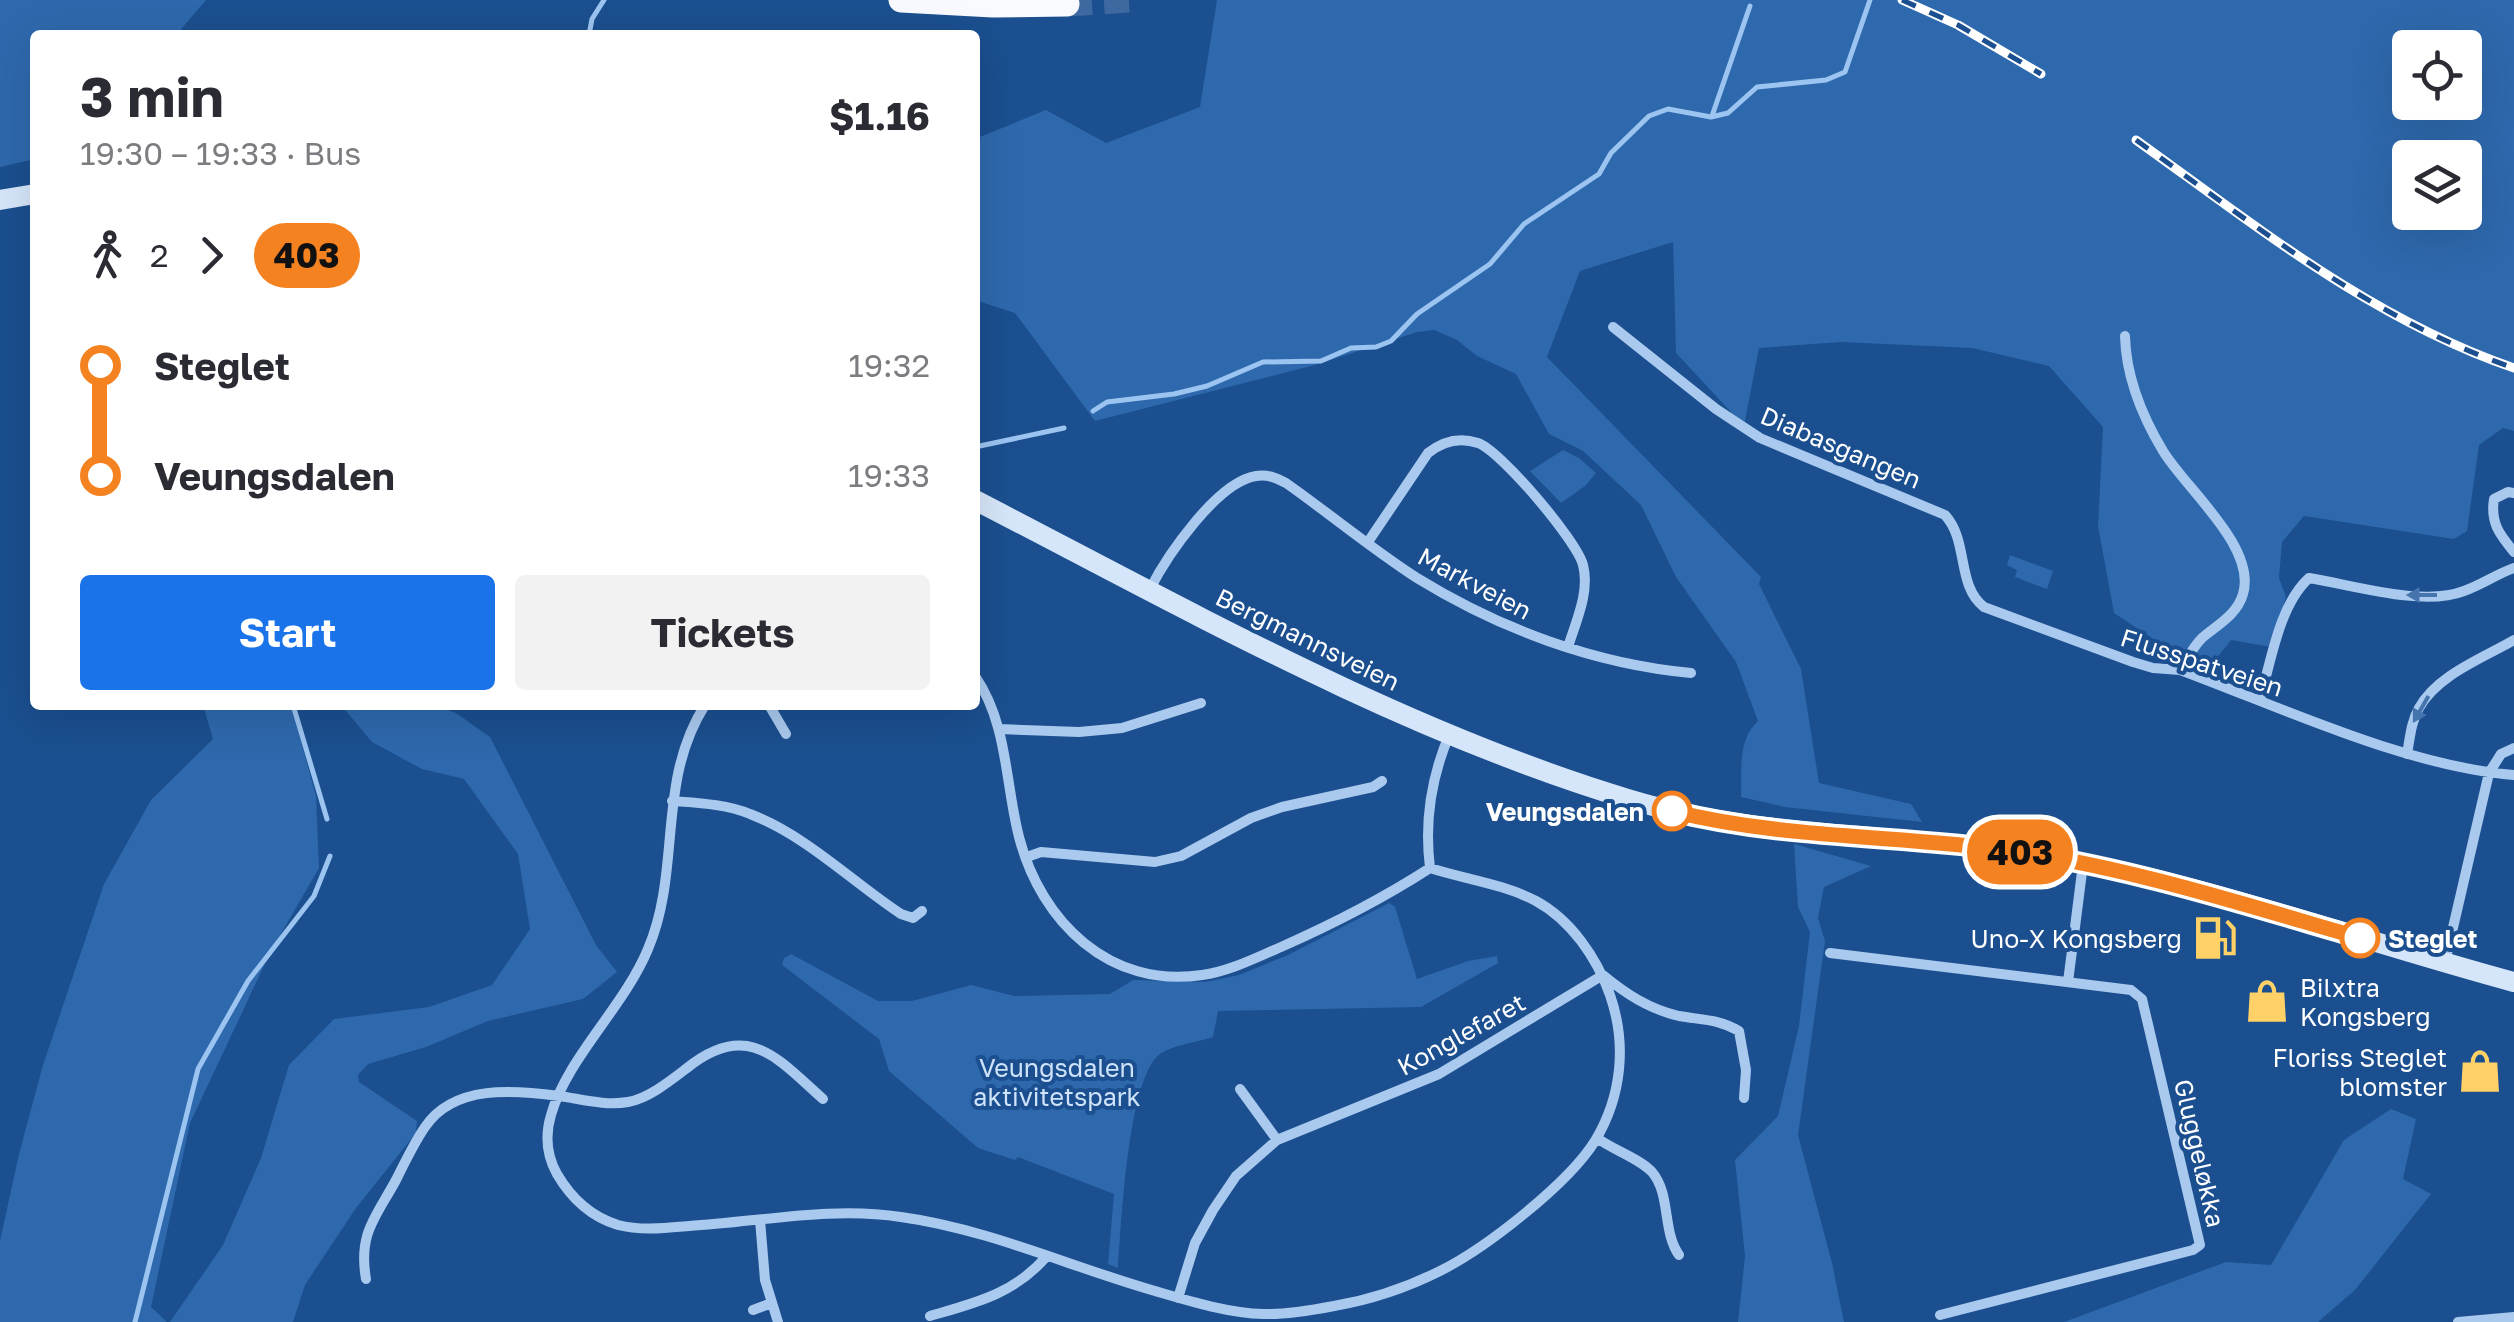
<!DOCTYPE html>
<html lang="en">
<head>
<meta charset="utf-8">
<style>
	:root { --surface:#fff; --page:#f2f2f3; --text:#2b2b33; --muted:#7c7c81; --accent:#1a73e8 }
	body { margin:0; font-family:"Golos Text",sans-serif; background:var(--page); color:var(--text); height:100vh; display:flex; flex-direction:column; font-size:38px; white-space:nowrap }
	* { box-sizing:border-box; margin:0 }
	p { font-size:32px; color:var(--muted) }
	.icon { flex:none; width:55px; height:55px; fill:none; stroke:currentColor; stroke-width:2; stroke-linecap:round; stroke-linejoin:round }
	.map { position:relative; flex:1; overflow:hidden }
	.panel { position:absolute; left:30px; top:30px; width:950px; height:680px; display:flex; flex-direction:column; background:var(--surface); border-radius:10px; box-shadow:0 10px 40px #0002 }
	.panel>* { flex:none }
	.badge { padding:0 20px; border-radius:32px; font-size:35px; line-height:65px }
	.tools { position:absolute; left:2392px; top:30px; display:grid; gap:20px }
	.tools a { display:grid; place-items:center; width:90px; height:90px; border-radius:10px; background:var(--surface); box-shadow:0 10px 40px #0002; font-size:50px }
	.map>.badge { position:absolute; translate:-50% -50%; box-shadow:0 0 0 5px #fff }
	.legs { display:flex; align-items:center; gap:15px; height:110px; padding:0 50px; font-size:32px }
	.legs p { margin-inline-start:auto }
	.headline { display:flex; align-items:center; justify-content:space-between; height:170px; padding:0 50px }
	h1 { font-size:55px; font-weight:700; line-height:75px }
	.action { display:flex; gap:20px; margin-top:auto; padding:20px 50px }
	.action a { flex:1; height:115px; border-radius:10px; background:var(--accent); color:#fff; font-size:40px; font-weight:700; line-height:115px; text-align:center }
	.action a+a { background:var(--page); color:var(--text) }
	ul { padding:0 50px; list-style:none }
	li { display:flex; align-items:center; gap:35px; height:110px; font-size:38px }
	li i { display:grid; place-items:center; width:15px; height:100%; margin:0 12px; background:currentColor }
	li i::after { content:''; width:25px; height:25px; margin:-12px; border:8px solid; border-radius:50%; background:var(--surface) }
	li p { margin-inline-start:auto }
	li:first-child i { background:linear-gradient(#0000 50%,currentColor 0) }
	li:last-child i { background:linear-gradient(currentColor 50%,#0000 0) }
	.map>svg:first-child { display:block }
</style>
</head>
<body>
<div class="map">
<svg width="2514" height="1322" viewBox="0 0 2514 1322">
	<rect width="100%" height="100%" fill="#1b4f8f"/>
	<path fill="#2e69ad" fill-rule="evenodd" d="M0 0H206L176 35H35V159L0 167Z
		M1217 0H2514V431L2503 428 2479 445 2467 531 2454 539 2304 516 2282 542 2279 578 2286 597 2271 647 2231 640 2209 668 2170 650 2114 613 2098 526 2103 427 2049 366 1972 348 1841 342 1759 348 1744 426 1676 353 1673 242 1580 271 1547 357 1761 577 1759 584 1801 669 1819 783 1911 804 1922 822 1785 807 1741 797C1742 771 1737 740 1758 721L1736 662 1676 577 1641 505 1583 451 1549 434 1516 374 1477 356 1457 340 1434 330 1417 332 1315 365 1095 421 1015 313 975 300V139L1046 110 1106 143 1200 107ZM2410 48H2465V102H2410ZM2410 158H2465V212H2410Z
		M1563 450 1579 458 1596 473 1585 486 1561 503 1530 471Z
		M2010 555 2053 571 2047 589 2015 577 2017 570 2007 565Z
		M203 705H291L316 796 319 868 271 951 190 1123 151 1307 167 1322H0V1241L19 1154 43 1065 104 884 151 800 213 739Z
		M341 705H433L456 713 490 737 596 945 617 972 583 999 488 1021 426 1047 368 1064 358 1075 359 1082 417 1121 416 1133 356 1208 305 1285 293 1322H170L223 1245 261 1158 289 1065 334 1019 429 1007 492 985 530 929 518 854 464 779 422 769 372 742Z
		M1794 844 1871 866 1824 887 1818 918 1825 941 1798 1135 1832 1263 1844 1322H1738L1745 1256 1735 1160 1778 1116 1799 1026 1810 932 1798 907Z
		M1389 903 1395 907 1417 979 1468 961 1497 956 1498 963 1421 1007 1218 1011 1213 1037C1198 1042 1173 1045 1160 1054 1128 1076 1121 1227 1118 1268L1108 1264 1114 1194 1018 1157 1015 1160 978 1148 889 1071 879 1039 782 965 784 958 791 954 878 1001H912L971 985 1014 996 1110 994 1133 980 1205 982 1239 975 1288 955Z
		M2391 1109 2416 1119 2403 1179 2431 1194 2355 1290 2318 1322H2064L2226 1262 2271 1265 2344 1140Z"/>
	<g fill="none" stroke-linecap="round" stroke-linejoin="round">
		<path stroke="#9cc4f0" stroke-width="5" d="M589 35 592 19 604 0
			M1712 116 1750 6
			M1093 411 1107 402 1174 394 1207 386 1263 362 1321 361 1351 348 1376 347 1391 341 1417 314 1490 264 1524 224 1599 174 1611 153 1649 116 1668 109 1711 117 1728 113 1757 87 1826 80 1845 72 1870 0
			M975 447 1064 428
			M293 705 327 819
			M135 1322 198 1069 248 981 314 896 330 856"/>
		<path stroke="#3d69a0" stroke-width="25" stroke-dasharray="25 12" stroke-linecap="butt" d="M1067 4 1130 0"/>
		<path stroke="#a9c9ee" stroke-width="10" d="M1613 327 1716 409 1760 438 1945 515C1969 541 1956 585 1984 607L2133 662 2153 668 2180 670C2283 708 2405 766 2514 775
			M2125 336C2126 377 2142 416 2163 451 2186 489 2257 547 2243 594 2237 615 2217 625 2202 638 2193 647 2187 659 2180 670
			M2514 493 2508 492 2494 499C2490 523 2500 535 2514 552
			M1368 542 1428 453C1443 441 1460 437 1478 443 1501 451 1577 541 1583 565 1590 592 1576 621 1568 647
			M1150 589C1167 556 1217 482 1256 476 1268 474 1276 478 1286 483 1330 514 1372 549 1417 578 1500 629 1594 664 1691 673
			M2260 699C2271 662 2279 605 2309 578 2353 585 2423 607 2464 591 2481 585 2497 574 2514 568
			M705 705C656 782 682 869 648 949 624 1007 567 1058 551 1115 545 1135 547 1156 557 1174 571 1198 592 1217 618 1225 641 1231 666 1228 689 1226 759 1222 831 1206 901 1217 988 1229 1071 1267 1155 1291 1189 1301 1228 1313 1264 1314 1285 1315 1313 1310 1334 1306 1369 1300 1408 1287 1440 1271 1486 1248 1568 1184 1595 1141 1622 1096 1627 1044 1610 995 1597 958 1571 920 1536 901 1504 884 1464 879 1430 868 1382 899 1333 924 1281 947 1255 958 1230 971 1202 975 1110 989 1041 922 1019 837 1005 783 1008 724 975 676
			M769 705 786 734
			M999 729 1079 732 1122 728 1201 703
			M2407 754C2410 738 2411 722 2419 708 2437 675 2483 658 2514 640
			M672 801C698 803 726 804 750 814 807 836 851 881 901 914L913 918 922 911
			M1027 857 1041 852 1155 862 1181 856 1251 818 1282 807 1373 787 1382 781
			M1430 868C1424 820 1431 777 1450 733
			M1830 953 2131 990 2142 999 2200 1245 2193 1250 1940 1315
			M2445 962 2489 773 2501 754 2514 748
			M2068 982 2083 864
			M1240 1089 1277 1140
			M1597 1138C1613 1150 1639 1158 1652 1172 1671 1194 1662 1231 1679 1255
			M760 1220 765 1280 778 1322
			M366 1279C358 1233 376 1217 396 1180 405 1162 414 1143 425 1127 454 1084 515 1090 559 1096 581 1099 605 1106 628 1102 649 1098 670 1081 687 1068 748 1019 778 1059 823 1099
			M1178 1298 1195 1243 1213 1210 1236 1176 1277 1140 1439 1074 1603 975C1626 994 1649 1009 1679 1016 1702 1020 1719 1019 1739 1031L1746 1070 1744 1098
			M753 1310 772 1303
			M930 1316C975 1303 1014 1294 1046 1257
			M2458 1322 2514 1317"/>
		<path stroke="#d6e6fa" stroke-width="20" d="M0 200 35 194
			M975 500C1184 608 1402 731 1628 799 1763 840 1896 832 2032 854 2196 880 2354 939 2514 982"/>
		<path stroke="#f8faff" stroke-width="25" d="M901 0 993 5 1067 4"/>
		<g stroke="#fff" stroke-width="9">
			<path id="rail" d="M1902 0 1958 25 2041 74
				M2136 140C2256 226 2373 320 2514 368"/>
		</g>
		<use href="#rail" stroke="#1b4f8f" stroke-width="5" stroke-dasharray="15" stroke-linecap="butt"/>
	</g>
	<defs><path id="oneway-solid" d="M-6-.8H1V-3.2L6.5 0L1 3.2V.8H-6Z" transform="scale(2.5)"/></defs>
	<g fill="#4674ac">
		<use href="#oneway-solid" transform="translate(2422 595) rotate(180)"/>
		<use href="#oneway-solid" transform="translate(2421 709) rotate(120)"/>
	</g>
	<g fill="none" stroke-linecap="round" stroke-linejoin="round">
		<g stroke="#fff" stroke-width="22">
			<path id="line-1" d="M1672 811C1784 839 1899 835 2013 851 2131 868 2246 905 2360 938"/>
		</g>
		<use href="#line-1" stroke="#f58220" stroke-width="15"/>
	</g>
	<defs>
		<g id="fuel-bare" transform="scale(3.45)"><path d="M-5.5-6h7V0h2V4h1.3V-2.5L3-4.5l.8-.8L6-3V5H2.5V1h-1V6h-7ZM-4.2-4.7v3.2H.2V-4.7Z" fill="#ffd166" stroke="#1b4f8f" stroke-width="2.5" paint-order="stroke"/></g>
		<g id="shop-bare" transform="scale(3.45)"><path d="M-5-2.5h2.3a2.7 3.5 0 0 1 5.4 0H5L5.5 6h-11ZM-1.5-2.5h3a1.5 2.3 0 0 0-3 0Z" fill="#ffd166" stroke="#1b4f8f" stroke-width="2.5" paint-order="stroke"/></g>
	</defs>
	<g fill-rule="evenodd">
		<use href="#fuel-bare" x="2215" y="938"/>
		<use href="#shop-bare" x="2267" y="1001"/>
		<use href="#shop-bare" x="2480" y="1071"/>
	</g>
	<g fill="#fff" stroke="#f58220" stroke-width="5">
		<circle cx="1672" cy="811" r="18"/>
		<circle cx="2360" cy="938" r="18"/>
	</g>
	<g text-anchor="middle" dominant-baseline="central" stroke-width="8" stroke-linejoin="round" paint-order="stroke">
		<g font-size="25" fill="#fff" stroke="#1b4f8f">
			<text transform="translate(1841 447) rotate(23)">Diabasgangen</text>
			<text transform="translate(1475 583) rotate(28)">Markveien</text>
			<text transform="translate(1308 639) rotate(26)">Bergmannsveien</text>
			<text transform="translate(2202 662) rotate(18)">Flusspatveien</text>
			<text transform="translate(1461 1034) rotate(-29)">Konglefaret</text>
			<text transform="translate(2200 1153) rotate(77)">Gluggeløkka</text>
		</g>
		<g font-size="25" font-weight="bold" fill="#fff" stroke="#1b4f8f" text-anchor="end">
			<text x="1644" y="811">Veungsdalen</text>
			<text x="2388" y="938" text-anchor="start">Steglet</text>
		</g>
		<g font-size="25" fill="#fff" stroke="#1b4f8f" text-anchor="end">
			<text x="2182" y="938">Uno-X Kongsberg</text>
			<text x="2300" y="987" text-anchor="start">Bilxtra<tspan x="2300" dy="29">Kongsberg</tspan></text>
			<text x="2447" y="1057">Floriss Steglet<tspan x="2447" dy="29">blomster</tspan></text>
		</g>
		<g font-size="25" fill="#cfe3fa" stroke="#1b4f8f">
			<text x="1057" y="1067">Veungsdalen<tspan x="1057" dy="29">aktivitetspark</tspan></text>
		</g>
	</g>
</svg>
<div class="tools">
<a><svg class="icon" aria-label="locate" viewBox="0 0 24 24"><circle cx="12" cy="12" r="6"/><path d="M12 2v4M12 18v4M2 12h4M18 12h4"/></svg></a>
<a><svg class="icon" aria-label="layers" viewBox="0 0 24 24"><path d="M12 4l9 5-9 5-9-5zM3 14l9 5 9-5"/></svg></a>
</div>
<b class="badge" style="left:2020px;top:852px;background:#f58220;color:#111">403</b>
<section class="panel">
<div class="headline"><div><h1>3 min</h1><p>19:30 – 19:33 · Bus</p></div><b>$1.16</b></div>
<div class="legs"><svg class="icon" aria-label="walk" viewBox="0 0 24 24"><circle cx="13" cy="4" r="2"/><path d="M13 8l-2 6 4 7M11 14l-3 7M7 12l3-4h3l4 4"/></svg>2<svg class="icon" aria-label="forward" viewBox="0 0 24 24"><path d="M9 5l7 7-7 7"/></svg><b class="badge" style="background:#f58220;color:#111">403</b></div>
<ul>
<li><i style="color:#f58220"></i><b>Steglet</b><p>19:32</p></li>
<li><i style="color:#f58220"></i><b>Veungsdalen</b><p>19:33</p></li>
</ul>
<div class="action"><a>Start</a><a>Tickets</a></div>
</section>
</div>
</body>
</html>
